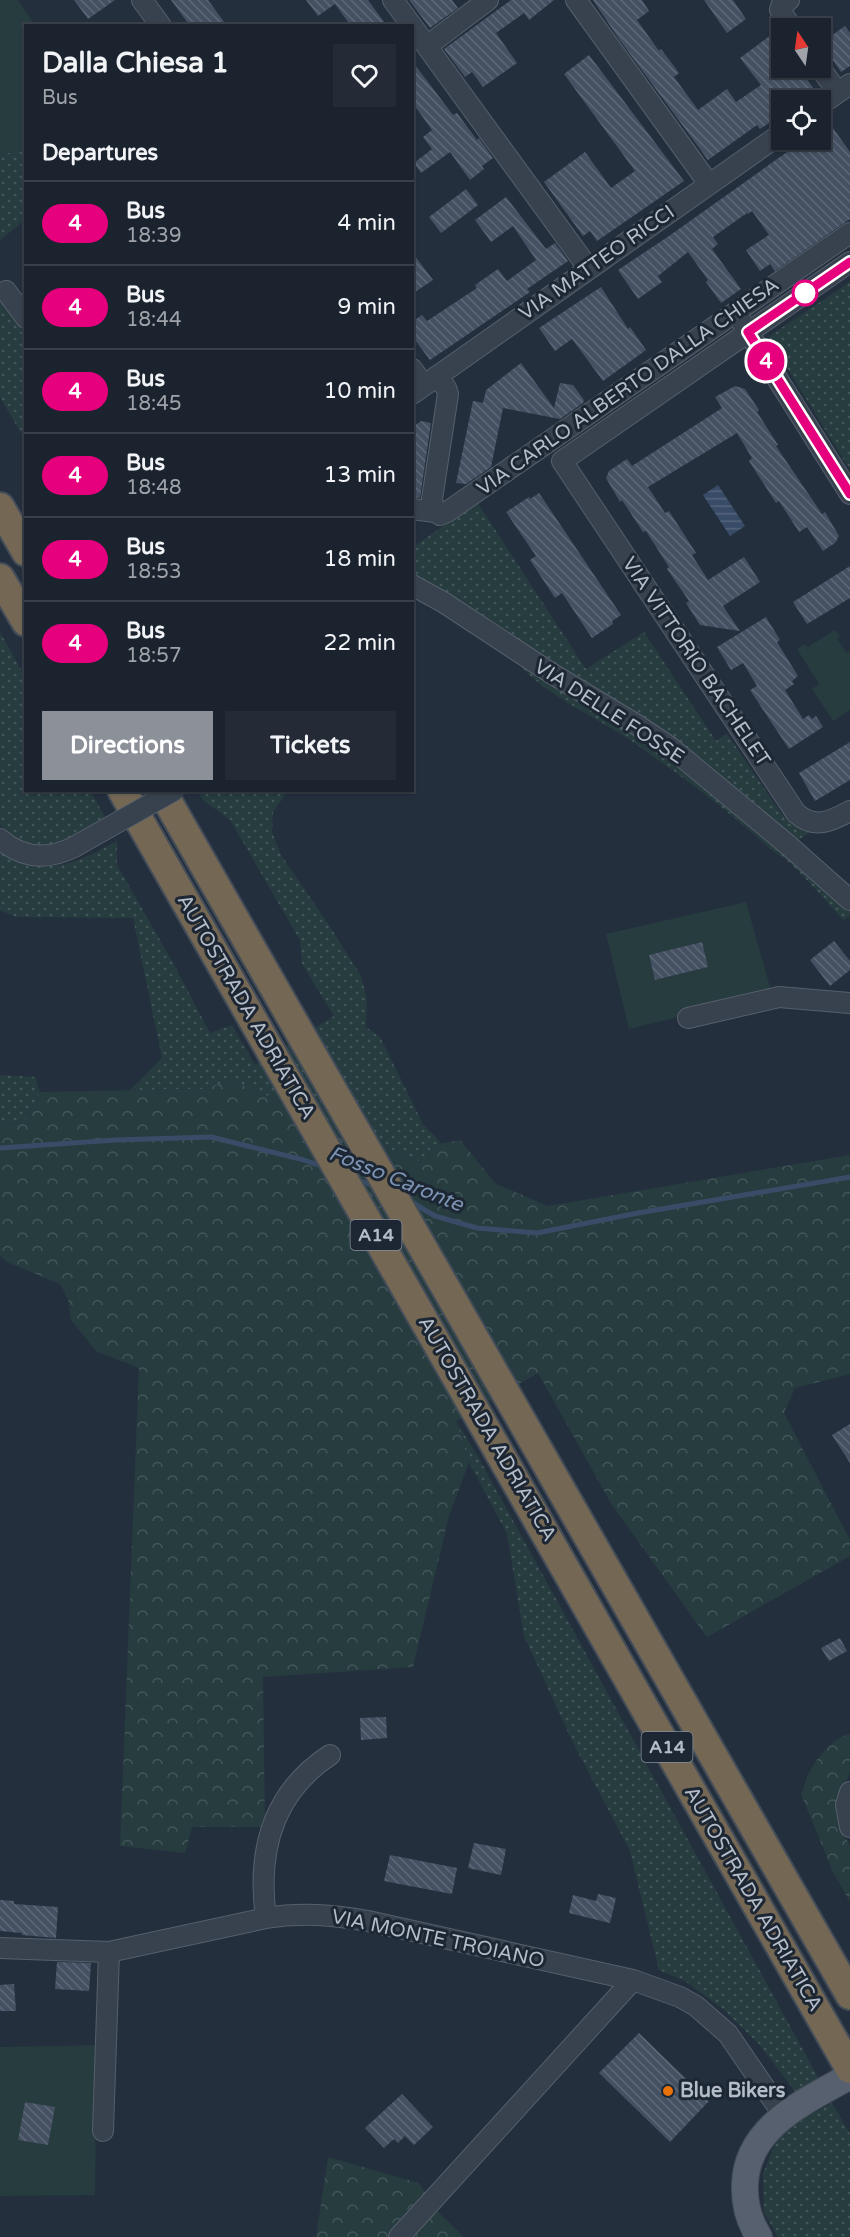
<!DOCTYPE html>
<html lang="en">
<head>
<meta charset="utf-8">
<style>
	:root { --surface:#1b232e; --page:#242b36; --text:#f1f3f6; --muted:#a0a4aa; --line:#39404a; --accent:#8c9099 }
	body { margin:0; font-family:"Varela Round",sans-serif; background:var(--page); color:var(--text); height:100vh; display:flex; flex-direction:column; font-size:22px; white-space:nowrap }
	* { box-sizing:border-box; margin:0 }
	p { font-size:20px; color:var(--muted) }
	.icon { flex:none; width:33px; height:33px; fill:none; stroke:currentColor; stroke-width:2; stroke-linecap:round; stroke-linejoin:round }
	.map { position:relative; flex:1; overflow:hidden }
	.sheet { position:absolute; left:24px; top:24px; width:390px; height:768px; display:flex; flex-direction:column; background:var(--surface); border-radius:0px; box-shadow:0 2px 4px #0004,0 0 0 2px var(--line) }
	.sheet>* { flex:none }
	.badge { padding:0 12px; border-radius:20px; font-size:21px; line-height:39px }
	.needle { width:39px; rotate:347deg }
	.fabs { position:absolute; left:771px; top:18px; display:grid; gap:12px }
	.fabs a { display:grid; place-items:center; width:60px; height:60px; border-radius:0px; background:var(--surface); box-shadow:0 2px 4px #0004,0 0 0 2px var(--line); font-size:30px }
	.map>.badge { position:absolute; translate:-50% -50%; box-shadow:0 0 0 3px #fff }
	h2 { padding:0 18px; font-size:22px; line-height:54px }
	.round { display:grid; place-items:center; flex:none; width:63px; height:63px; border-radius:0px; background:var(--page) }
	.overview { display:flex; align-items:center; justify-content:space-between; height:102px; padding:0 18px }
	h1 { font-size:28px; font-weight:700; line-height:45px }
	.cta { display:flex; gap:12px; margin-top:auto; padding:12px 18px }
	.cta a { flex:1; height:69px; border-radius:0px; background:var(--accent); color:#fff; font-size:24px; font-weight:700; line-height:69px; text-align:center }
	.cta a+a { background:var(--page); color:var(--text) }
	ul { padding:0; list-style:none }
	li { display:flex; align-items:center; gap:18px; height:84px; padding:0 18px; border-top:2px solid var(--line) }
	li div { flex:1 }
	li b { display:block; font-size:22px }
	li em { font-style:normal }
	li .badge { min-width:66px; font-weight:700; text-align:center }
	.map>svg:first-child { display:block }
</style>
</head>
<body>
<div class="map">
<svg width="850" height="2237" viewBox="0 0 850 2237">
	<defs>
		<pattern id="grass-dots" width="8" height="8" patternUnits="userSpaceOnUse" patternTransform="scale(1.5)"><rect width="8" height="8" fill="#263c3f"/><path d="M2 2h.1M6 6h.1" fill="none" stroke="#435659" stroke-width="1.8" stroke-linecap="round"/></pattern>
		<pattern id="forest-crowns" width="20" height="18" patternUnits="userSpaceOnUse" patternTransform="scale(1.5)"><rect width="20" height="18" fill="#263c3f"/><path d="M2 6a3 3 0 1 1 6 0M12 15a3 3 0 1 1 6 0" fill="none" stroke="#435659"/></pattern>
		<pattern id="water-rules" width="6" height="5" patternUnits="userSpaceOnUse" patternTransform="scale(1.5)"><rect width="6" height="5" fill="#394c67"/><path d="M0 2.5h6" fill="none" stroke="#53647b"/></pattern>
		<pattern id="building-back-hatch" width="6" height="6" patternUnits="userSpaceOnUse" patternTransform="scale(1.5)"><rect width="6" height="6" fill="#455162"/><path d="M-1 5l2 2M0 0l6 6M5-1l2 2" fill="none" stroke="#5d6877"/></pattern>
	</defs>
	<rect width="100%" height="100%" fill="#242f3e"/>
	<path fill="url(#grass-dots)" d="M25 149V220L0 240V155Z
		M850 282V470L768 337Z
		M0 296 25 333V440L0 397Z
		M477 502 586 669 644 632 716 741 727 734 781 813C790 823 798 830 811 832L798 840 751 804 413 576 412 548Z
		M0 632 25 677 26 790 90 791 105 817C78 832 48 857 18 839 10 835 4 832 0 824Z
		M512 655 636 730 850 907V916L843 920C826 901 809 881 790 863 783 857 775 853 768 847 725 807 678 774 630 740 595 716 535 691 512 655Z
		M197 791H288L273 812 272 832 281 855 327 922 361 976 367 999 366 1027 380 1037 423 1124 441 1143 433 1145 423 1163 231 1080 204 1089 130 1090 162 1058 133 918 16 917 0 910V850C48 878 72 865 117 841V865L172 961 210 1033 232 1025 255 1065 334 1016 302 964 300 940 230 820 203 800Z
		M0 1075 35 1077 40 1092 24 1124 0 1123Z
		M456 1421 476 1453 819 2079 797 2094 759 2044 724 2010 685 1981 659 1970 630 1851 573 1743 524 1636 507 1534 469 1462Z
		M832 2103 850 2134V2237H778L764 2212 763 2174 777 2139 806 2117Z"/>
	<path fill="url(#forest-crowns)" d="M231 1080 422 1163 433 1145 460 1140 496 1184 548 1206 850 1155V1374L795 1388 784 1413 850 1540V1556L707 1637 612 1505 538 1373 456 1421 469 1462 449 1516 413 1667 263 1677 265 1827H192L185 1853 120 1846 139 1368 96 1351 71 1320 68 1299 60 1284 7 1262 0 1256V1123L24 1124 40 1092 204 1089Z
		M850 1734V1772L836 1807 839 1826 850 1846V1902L833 1872 801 1794C805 1785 807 1774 813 1766 819 1755 837 1736 850 1734Z
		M328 2157 419 2183 438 2212 464 2237H316Z"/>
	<path fill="#263c3f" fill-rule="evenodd" d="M0 0H18L35 25 26 26 25 149 0 155Z
		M835 630 840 637 837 639 846 652H850V710L833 721 812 689 819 684 797 649 805 644 808 647Z
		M746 902 772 994 696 1012 691 1006 680 1009 678 1017 629 1029 606 934ZM701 942 708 967 655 980 649 956Z
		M97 2045 95 2195 0 2196V2047ZM25 2102 54 2107 48 2145 19 2140Z"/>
	<path fill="url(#water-rules)" d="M718 485 745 526 730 536 703 495Z"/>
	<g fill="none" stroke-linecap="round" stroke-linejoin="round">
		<path stroke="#394c67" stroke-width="5" d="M0 1148 116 1140 211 1137 304 1160 324 1167
			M355 1179 377 1187
			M408 1200 435 1216 477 1228 537 1233 638 1213 850 1177"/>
	</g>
	<path fill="url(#building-back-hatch)" d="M74 0H115L88 19Z
		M171 0H208L227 26H190Z
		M306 0H368L387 26H351L335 4 318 16Z
		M409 0H452L458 8 430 28Z
		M511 0H554L529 20 524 13 496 33 517 63 483 87 472 72 465 77 444 49Z
		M593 0H642L649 11 637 20 659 51 661 49 679 73 674 77 698 110 727 89 736 102 761 85 740 58 771 35 782 50V68H799L814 89 798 100H782V114L760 129 757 125 708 160 619 39Z
		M704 0H733L746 19 727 33Z
		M845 26 850 33V66L841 72 821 43Z
		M589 55 684 181 597 241 590 231 583 236 544 182 585 152 611 188 635 171 564 74Z
		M412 61 453 115 457 113 477 140 479 138 493 158 482 166 484 169 470 180 450 152 421 173 414 163 432 149 423 137 432 130 412 102Z
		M828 121 850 152V219L775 271 770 264 760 271 746 250 769 235 752 211 748 214 747 213 713 237 718 244 712 249 741 289 721 303 706 282 708 280 688 252 658 276 662 282 638 299 618 270 669 236 804 140H820V127Z
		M466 189 478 205 441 233 429 217Z
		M506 197 546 249 555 243 568 261 527 289 530 292 430 360 412 336V322L422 315 427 321 477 288 475 285 498 269 507 281 536 260 513 226 491 242 475 220Z
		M412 252 433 280 412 294Z
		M601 287 628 329 630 327 646 350 603 381 572 339 555 351 539 328Z
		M521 363 554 408 560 383 573 385 584 400 583 403 560 419 503 408 491 467 466 484 456 483 473 401 483 403 486 390Z
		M735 386 745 389 759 410 757 412 778 445 776 446 822 514 825 512 839 536 835 543 823 551 807 527 799 532 779 501 776 503 749 461 752 458 737 433 648 487 665 513 669 511 696 553 692 555 708 580 744 557 760 582 723 606 740 631 700 625 686 603 689 601 667 569 669 567 660 553 646 531 643 532 622 500 620 502 606 478 609 471 627 459 632 466 722 408 715 397Z
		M421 421 431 423 420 498 412 497V427Z
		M539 493 621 615 612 621 613 624 592 638 562 593 555 598 530 560 536 556 506 512 529 497 530 499Z
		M850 566V598L807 624 793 602Z
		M766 617 780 640 777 642 798 676 792 681 794 684 785 690 803 719 809 715 812 719 816 716 823 727 789 749 750 690 757 686 743 663 731 670 717 647Z
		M850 742V780L815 801 799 773Z
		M834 941 850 961V970L830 986 810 960Z
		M702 942 708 967 655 980 649 955Z
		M850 1424V1463L832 1435Z
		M840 1638 847 1651 829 1661 821 1648Z
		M386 1717 387 1738 361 1740 360 1718Z
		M474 1843 506 1849 501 1875 468 1868Z
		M390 1855 457 1868 452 1894 384 1881Z
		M598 1894 616 1898 610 1923 569 1913 573 1895 596 1901Z
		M0 1900 14 1901V1904L58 1907 56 1938 22 1935V1933L0 1931Z
		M57 1962 91 1963 89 1991 55 1989Z
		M14 1984 16 2011H0V1985Z
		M639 2033 709 2101 670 2142 599 2073Z
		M402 2094 433 2127 414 2145 405 2136 398 2143 394 2139 384 2148 365 2128Z
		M25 2102 55 2107 48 2145 18 2140Z"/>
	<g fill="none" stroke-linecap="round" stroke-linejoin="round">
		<g stroke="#565f6c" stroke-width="22">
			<path id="minor" d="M142 0 161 26
				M393 0 412 26
				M576 0 709 184
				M789 0 781 6 780 10 792 28
				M412 26 589 269
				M427 46 488 0
				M820 68 838 92
				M820 105 850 84
				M850 262 562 461 796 813C815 830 831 821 850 811
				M6 291 26 318
				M741 321 850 494
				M412 369 424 385
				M437 376 446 388 448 394 432 499 434 510 440 515 447 512 850 233
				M412 394 782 133
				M412 509 435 512
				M412 585 443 602 551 673 637 725 670 747 788 845 850 900
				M0 839C23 859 48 860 74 847
				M688 1018 779 997 850 1003
				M850 1792 846 1805 850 1827
				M266 1918C257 1852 272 1793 330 1755
				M0 1948 109 1952 266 1918C302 1912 333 1915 368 1921L633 1980 680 1997 696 2006 728 2034 784 2116
				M103 2131 109 1952
				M399 2237 633 1980"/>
		</g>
		<g stroke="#414a57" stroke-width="28">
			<path id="major" d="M759 2237C749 2221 744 2203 745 2184 747 2126 806 2101 850 2076"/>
		</g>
		<g stroke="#434c59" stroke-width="32">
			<path id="highway" d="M0 507 26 552
				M0 578 26 622
				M122 790 850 2069
				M161 790 850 1995"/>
		</g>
		<use href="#minor" stroke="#38414e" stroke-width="20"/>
		<use href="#major" stroke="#56606e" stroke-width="26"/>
		<use href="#highway" stroke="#746855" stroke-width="28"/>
		<g stroke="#565f6c" stroke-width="22" stroke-linecap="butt">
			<path id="minor-bridge" d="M74 847 175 790"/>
		</g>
		<use href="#minor-bridge" stroke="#38414e" stroke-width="20"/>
	</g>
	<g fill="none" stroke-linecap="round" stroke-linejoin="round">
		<g stroke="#fff" stroke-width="14">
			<path id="line" d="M850 262 748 332 850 494"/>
		</g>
		<use href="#line" stroke="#e6007e" stroke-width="9"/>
	</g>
	<circle fill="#fff" stroke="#e6007e" stroke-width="3" cx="805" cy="293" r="12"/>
	<circle fill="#e8710a" stroke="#1d2633" stroke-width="2" cx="668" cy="2091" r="6"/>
	<g text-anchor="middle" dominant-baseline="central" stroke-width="6" stroke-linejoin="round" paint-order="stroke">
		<g fill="#1d2633" stroke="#878f9c" stroke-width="1.5">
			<rect x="350.5" y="1220" width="51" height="30" rx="4.5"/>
			<rect x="641.5" y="1732" width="51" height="30" rx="4.5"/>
		</g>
		<g font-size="18" font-weight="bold" fill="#b4bcc9">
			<text x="376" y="1235">A14</text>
			<text x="667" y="1747">A14</text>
		</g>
		<g font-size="20" fill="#b4bcc9" stroke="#1d2633">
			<text transform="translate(597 263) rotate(-35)">VIA MATTEO RICCI</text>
			<text transform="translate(628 387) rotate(-35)">VIA CARLO ALBERTO DALLA CHIESA</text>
			<text transform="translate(696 662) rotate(56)">VIA VITTORIO BACHELET</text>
			<text transform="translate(609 712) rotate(33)">VIA DELLE FOSSE</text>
			<text transform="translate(246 1007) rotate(60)">AUTOSTRADA ADRIATICA</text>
			<text transform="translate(487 1429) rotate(60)">AUTOSTRADA ADRIATICA</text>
			<text transform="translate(753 1899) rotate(60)">AUTOSTRADA ADRIATICA</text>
			<text transform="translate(438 1939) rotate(12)">VIA MONTE TROIANO</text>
		</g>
		<g font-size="20" font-weight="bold" fill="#b4bcc9" stroke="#1d2633" text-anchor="start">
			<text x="680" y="2091">Blue Bikers</text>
		</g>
		<g font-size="21" font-style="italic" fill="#7c92b1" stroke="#1d2633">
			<text transform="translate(396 1179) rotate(22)">Fosso Caronte</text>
		</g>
	</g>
</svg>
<div class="fabs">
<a><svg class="needle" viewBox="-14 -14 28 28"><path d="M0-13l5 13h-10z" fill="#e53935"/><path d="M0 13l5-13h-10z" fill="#a0a4aa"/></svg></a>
<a><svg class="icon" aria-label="locate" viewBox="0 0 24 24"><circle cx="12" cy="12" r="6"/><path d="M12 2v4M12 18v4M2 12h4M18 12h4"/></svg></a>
</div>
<b class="badge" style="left:766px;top:361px;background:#e6007e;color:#fff">4</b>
<section class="sheet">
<div class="overview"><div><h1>Dalla Chiesa 1</h1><p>Bus</p></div><a class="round"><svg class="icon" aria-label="heart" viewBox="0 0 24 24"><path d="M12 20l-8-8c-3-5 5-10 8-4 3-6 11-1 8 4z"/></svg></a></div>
<h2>Departures</h2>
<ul>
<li><span class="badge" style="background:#e6007e;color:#fff">4</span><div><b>Bus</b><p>18:39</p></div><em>4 min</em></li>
<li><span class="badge" style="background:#e6007e;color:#fff">4</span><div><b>Bus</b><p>18:44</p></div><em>9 min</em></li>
<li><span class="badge" style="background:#e6007e;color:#fff">4</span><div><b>Bus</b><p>18:45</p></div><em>10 min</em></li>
<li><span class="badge" style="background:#e6007e;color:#fff">4</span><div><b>Bus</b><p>18:48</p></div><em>13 min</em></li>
<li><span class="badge" style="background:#e6007e;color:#fff">4</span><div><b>Bus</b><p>18:53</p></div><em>18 min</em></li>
<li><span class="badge" style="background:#e6007e;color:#fff">4</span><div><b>Bus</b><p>18:57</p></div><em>22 min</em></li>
</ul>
<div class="cta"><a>Directions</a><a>Tickets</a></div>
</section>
</div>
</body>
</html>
